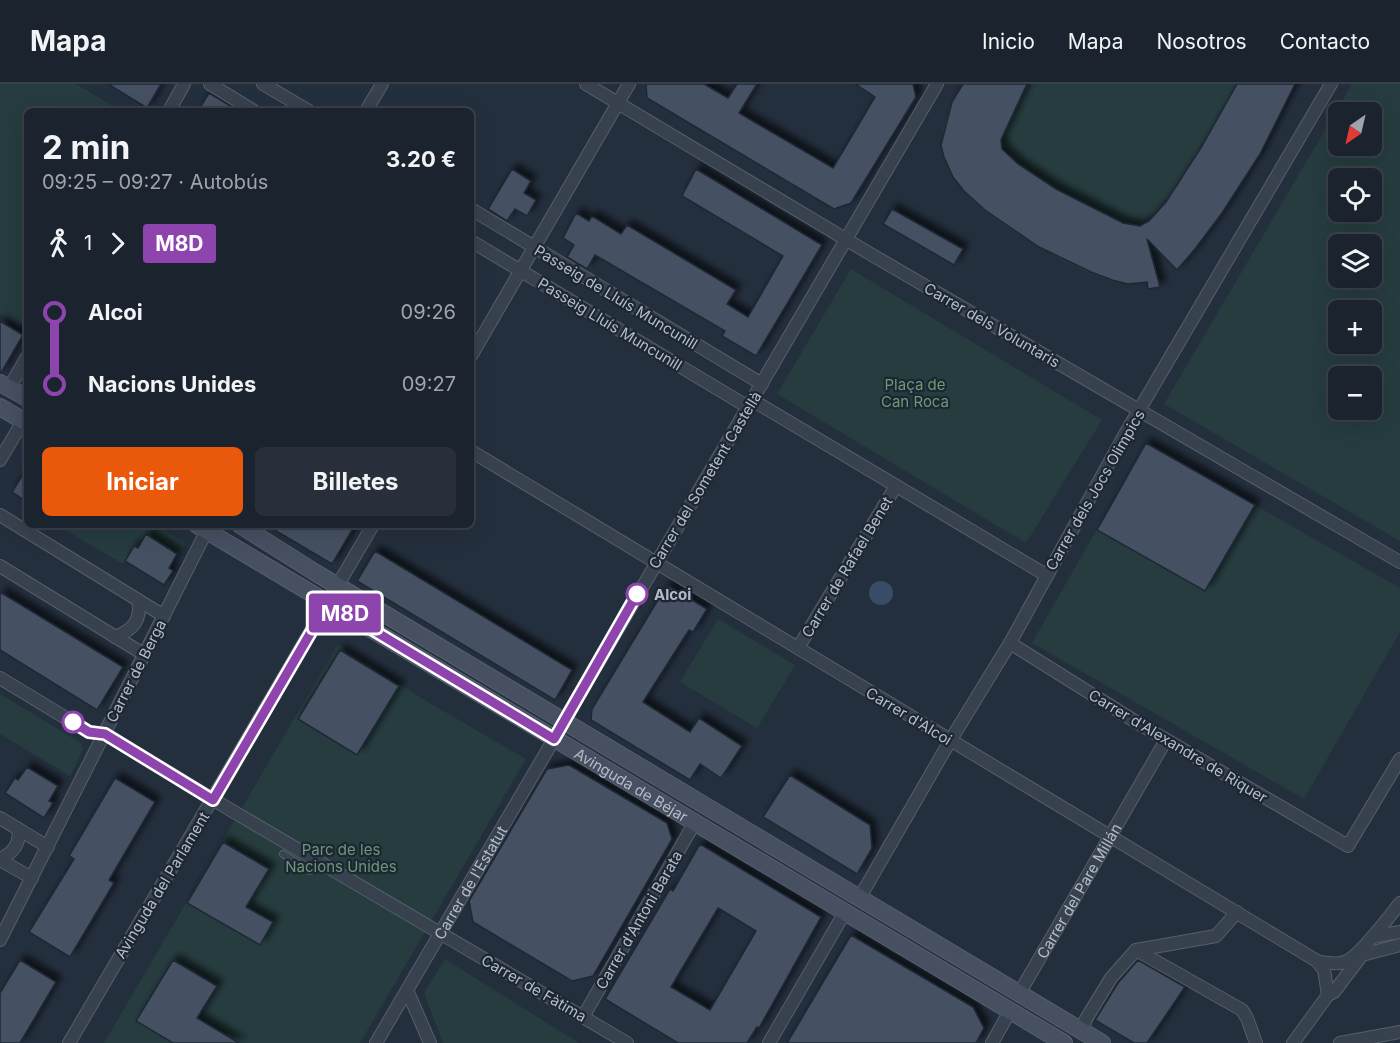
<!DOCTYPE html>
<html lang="es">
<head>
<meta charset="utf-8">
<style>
	:root { --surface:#1b232e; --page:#282f3a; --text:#f1f3f6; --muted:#a0a4aa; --line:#39404a; --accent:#ea580c }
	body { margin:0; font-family:Inter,sans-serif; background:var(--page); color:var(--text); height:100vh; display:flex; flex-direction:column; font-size:22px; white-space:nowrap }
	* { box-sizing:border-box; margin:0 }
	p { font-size:20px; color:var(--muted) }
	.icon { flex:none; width:33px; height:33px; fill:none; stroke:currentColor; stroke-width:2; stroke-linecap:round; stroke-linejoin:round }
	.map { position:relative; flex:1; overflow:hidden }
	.side { position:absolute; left:24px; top:24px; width:450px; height:420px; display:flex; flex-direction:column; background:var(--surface); border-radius:9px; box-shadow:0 6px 24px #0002,0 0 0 2px var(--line) }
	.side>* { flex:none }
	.badge { padding:0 12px; border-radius:4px; font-size:21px; line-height:39px }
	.needle { width:39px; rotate:214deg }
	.fabs { position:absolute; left:1328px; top:18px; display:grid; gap:12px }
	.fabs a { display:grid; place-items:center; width:54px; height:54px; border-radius:9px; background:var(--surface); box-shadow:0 6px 24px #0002,0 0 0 2px var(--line); font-size:30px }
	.map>.badge { position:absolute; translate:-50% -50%; box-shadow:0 0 0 3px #fff }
	.legs { display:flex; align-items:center; gap:9px; height:66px; padding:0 18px; font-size:20px }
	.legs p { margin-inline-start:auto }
	.head { display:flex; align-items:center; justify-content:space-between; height:102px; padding:0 18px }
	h1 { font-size:33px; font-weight:700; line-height:45px }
	.action { display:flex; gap:12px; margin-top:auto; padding:12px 18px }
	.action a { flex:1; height:69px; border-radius:9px; background:var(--accent); color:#fff; font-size:24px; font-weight:700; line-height:69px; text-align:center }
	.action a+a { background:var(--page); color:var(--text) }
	ul { padding:0 18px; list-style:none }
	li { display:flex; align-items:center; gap:21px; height:72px; font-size:22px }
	li i { display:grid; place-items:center; width:9px; height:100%; margin:0 8px; background:currentColor }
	li i::after { content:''; width:15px; height:15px; margin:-8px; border:4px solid; border-radius:50%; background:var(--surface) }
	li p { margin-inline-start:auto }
	li:first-child i { background:linear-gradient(#0000 50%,currentColor 0) }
	li:last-child i { background:linear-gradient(currentColor 50%,#0000 0) }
	header { display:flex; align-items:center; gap:36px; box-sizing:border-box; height:84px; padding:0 30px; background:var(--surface); border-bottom:2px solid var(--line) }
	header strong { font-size:28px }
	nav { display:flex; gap:33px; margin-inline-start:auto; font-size:21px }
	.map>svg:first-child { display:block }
</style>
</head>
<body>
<header>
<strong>Mapa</strong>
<nav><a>Inicio</a><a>Mapa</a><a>Nosotros</a><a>Contacto</a></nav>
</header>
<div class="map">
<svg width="1400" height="959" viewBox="0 0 1400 959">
	<defs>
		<filter id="shadow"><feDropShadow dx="5.5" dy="-5.5" stdDeviation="3" flood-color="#0009"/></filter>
	</defs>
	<rect width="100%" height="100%" fill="#242f3e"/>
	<path fill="#263c3f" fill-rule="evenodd" d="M0 0H76L121 27H27V231L20 243 0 230Z
		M963 0H1295C1265 66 1226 131 1177 186L1158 167 1151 168 1160 203 1148 205 1146 196C1141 198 1135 200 1129 200 1087 197 989 138 962 105 955 96 948 85 944 74 936 50 951 20 963 0Z
		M1352 0H1400V457L1164 320ZM1338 28H1371V62H1338ZM1338 94H1371V128H1338ZM1338 160H1371V194H1338ZM1338 226H1371V260H1338ZM1338 292H1371V326H1338Z
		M851 185 1102 336 1026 459 777 310Z
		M1146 359 1400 504V548L1304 715 1032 559Z
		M57 441H155L186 459 180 471 146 450 138 464 134 462 123 480Z
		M718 535 795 581 757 644 680 598Z
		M338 560 423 615 526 675 360 959H104Z
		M0 610 81 659 83 666 70 692 0 650Z
		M445 875 579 959H443L424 909Z"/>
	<path fill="#394c67" d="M869 509a12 12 0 1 1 24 0a12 12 0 1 1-24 0Z"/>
	<path fill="#455162" stroke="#1f2835" stroke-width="1.5" fill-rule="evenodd" filter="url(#shadow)" d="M108 0H161L147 24Z
		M646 0H704L728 14 737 0H757L739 29 833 84 875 13 855 0H913L916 13 851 119 834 125 647 14Z
		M963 0H1027L1001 56 1002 65 1018 80 1056 105 1123 139 1140 142 1149 137 1166 118 1202 62 1237 0H1295L1260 70 1222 129 1195 165 1177 186 1147 155 1160 203 1148 205 1147 198 1128 200 1112 196 1091 188 1039 163 985 126 964 107 953 93 944 73 941 61 952 18Z
		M209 9 237 26 238 27H198Z
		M512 85 531 97 524 109 536 116 527 132 515 125 507 137 488 125Z
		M696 85 822 161 756 272 722 252 725 247 595 171 587 185 567 173 574 161 563 154 576 129 589 137 592 132 621 150 627 141 736 206 727 220 748 233 783 172 682 112Z
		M892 125 963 165 954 181 883 140Z
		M0 237 23 251 1 289H0Z
		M1146 359 1255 421 1205 507 1097 446Z
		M27 384V418L12 408Z
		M266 441H355L332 480Z
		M146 450 177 470 169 484 173 487 164 501 125 477 134 462 138 464Z
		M375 467 572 586 555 616 357 497Z
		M667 501 707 525 693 548 689 546 643 618 690 648 699 634 742 662 721 694 700 680 690 696 591 636 592 625Z
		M0 508 123 583 97 626 0 566Z
		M340 566 399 602 357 671 298 635Z
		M569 681 667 739 672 755 593 892 572 897 473 838 469 817 547 685Z
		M27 683 58 702 49 717 53 719 44 734 5 709 15 694 18 696Z
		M790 691 870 741 872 764 857 790 763 733Z
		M115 694 155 718 109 796 114 799 70 873 29 848 74 775 69 772Z
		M223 758 269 785 246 823 273 838 260 861 187 819Z
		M700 760 821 833 759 944 757 943 747 959H678L605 915 670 805 673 807ZM718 824 756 847 710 926 671 903Z
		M851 851 973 923 984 944 976 959H787Z
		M20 876 56 898 20 959H0V909Z
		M173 876 217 902 197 934 239 959H173L136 937Z
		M1138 876 1185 903 1147 959H1134L1095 936 1118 899Z"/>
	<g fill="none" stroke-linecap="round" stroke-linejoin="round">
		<g stroke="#565f6c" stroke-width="8">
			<path id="lane" d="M283 770 310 787 317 785 322 780"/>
		</g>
		<g stroke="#565f6c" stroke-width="14">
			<g id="street">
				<path d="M210 0 254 27"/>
				<path d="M263 0 309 27"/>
				<path d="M586 0 867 168 1400 478"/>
				<path d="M169 27 184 0"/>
				<path d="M366 27 382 0"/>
				<path d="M471 125 762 300"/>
				<path d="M471 157 748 323"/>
				<path d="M471 272 629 0"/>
				<path d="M9 304 27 273"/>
				<path d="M752 316 1046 491"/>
				<path d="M471 367 1317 877 1324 886 1328 911"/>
				<path d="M0 376 23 337"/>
				<path d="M0 431 164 532"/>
				<path d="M0 482 145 571"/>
				<path d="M115 553C133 546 142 536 138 516"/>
				<path d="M1010 559 1141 641 1348 762 1400 675"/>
				<path d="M798 564 896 402"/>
				<path d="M0 594 89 648 105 650 229 725 627 959"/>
				<path d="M564 637 937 0"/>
				<path d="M0 734 48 763"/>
				<path d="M0 775C13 769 21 759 18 745"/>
				<path d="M0 776 32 794"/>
				<path d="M860 813 950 657 1010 559 1125 350 1331 0"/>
				<path d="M1372 853 1400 848"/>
				<path d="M0 856 207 446"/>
				<path d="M1136 866 1242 926 1247 934 1256 959"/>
				<path d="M1317 877C1326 879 1336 881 1345 878 1358 873 1390 832 1400 819"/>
				<path d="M407 906 430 959"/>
				<path id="s1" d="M1020 908 1166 656"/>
				<path d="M583 933 695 738"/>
				<path d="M1082 947 1086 935 1111 894 1136 866 1216 852 1237 828"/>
				<path d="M69 959 373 441"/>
				<path id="s2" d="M376 959 554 655"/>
				<path d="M769 959 845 828"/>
				<path d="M992 959 1010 927"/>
				<path d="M1293 959 1328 911 1334 908 1362 871 1400 861"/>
				<path d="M1340 959 1400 948"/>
			</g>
		</g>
		<g stroke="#565f6c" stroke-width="18">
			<g id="secondary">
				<path d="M0 299 27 314"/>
				<path d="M0 323 27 339"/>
				<path id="s3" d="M197 441 1064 959"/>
				<path d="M240 441 316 489 1102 959"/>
			</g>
		</g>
		<use href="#lane" stroke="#38414e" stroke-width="6"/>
		<use href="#street" stroke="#38414e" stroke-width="12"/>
		<use href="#secondary" stroke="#465061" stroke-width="16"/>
	</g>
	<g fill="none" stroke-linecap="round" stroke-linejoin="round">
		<g stroke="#fff" stroke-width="14">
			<path id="line-1" d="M73 638 89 648 105 650 213 716 328 519 554 655 637 510"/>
		</g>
		<use href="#line-1" stroke="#8e44ad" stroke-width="9"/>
	</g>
	<g fill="#fff" stroke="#8e44ad" stroke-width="3">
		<circle cx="637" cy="510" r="10"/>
		<circle cx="73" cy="638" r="10"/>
	</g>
	<g text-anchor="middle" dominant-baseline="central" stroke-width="4.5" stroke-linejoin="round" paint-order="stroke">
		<g font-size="15" fill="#b4bcc9" stroke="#1d2633">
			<text transform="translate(616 213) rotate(31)">Passeig de Lluís Muncunill</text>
			<text transform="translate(610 240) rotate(31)">Passeig Lluís Muncunill</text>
			<text transform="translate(992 241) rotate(30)">Carrer dels Voluntaris</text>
			<text transform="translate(705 396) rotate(-59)">Carrer del Sometent Castellà</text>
			<text transform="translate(1095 406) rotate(-60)">Carrer dels Jocs Olimpics</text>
			<text transform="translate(847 483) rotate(-59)">Carrer de Rafael Benet</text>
			<text transform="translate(136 587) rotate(-63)">Carrer de Berga</text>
			<text transform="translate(909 632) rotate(31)">Carrer d'Alcoi</text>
			<text transform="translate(1178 662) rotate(31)">Carrer d'Alexandre de Riquer</text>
			<text stroke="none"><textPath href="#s3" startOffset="506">Avinguda de Béjar</textPath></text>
			<text stroke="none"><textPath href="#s2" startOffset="186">Carrer de l'Estatut</textPath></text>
			<text transform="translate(162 801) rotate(-59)">Avinguda del Parlament</text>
			<text stroke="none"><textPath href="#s1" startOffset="117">Carrer del Pare Millán</textPath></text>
			<text transform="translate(639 836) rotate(-60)">Carrer d'Antoni Barata</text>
			<text transform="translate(534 904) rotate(30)">Carrer de Fàtima</text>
		</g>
		<g font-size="15" fill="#6b9a76" stroke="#1d2633">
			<text x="915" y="300">Plaça de<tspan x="915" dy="17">Can Roca</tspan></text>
			<text x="341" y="765">Parc de les<tspan x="341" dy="17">Nacions Unides</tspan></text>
		</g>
		<g font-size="15" font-weight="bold" fill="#b4bcc9" stroke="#1d2633" text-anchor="start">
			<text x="654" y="510">Alcoi</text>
		</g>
	</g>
</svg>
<div class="fabs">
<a><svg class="needle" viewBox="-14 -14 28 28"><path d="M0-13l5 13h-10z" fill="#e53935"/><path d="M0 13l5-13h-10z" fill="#a0a4aa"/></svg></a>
<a><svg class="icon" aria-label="locate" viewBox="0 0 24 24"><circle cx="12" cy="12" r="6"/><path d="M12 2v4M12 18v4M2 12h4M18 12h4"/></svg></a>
<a><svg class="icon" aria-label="layers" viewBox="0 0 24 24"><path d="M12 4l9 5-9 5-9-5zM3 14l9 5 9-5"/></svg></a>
<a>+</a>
<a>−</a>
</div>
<b class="badge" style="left:345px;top:529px;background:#8e44ad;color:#fff">M8D</b>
<section class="side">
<div class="head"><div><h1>2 min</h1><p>09:25 – 09:27 · Autobús</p></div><b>3.20 €</b></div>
<div class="legs"><svg class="icon" aria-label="walk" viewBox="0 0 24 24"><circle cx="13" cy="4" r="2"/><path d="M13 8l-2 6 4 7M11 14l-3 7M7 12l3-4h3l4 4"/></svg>1<svg class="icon" aria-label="forward" viewBox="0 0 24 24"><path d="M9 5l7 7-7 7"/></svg><b class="badge" style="background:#8e44ad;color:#fff">M8D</b></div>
<ul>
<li><i style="color:#8e44ad"></i><b>Alcoi</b><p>09:26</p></li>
<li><i style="color:#8e44ad"></i><b>Nacions Unides</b><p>09:27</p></li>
</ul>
<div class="action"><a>Iniciar</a><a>Billetes</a></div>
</section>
</div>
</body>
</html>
